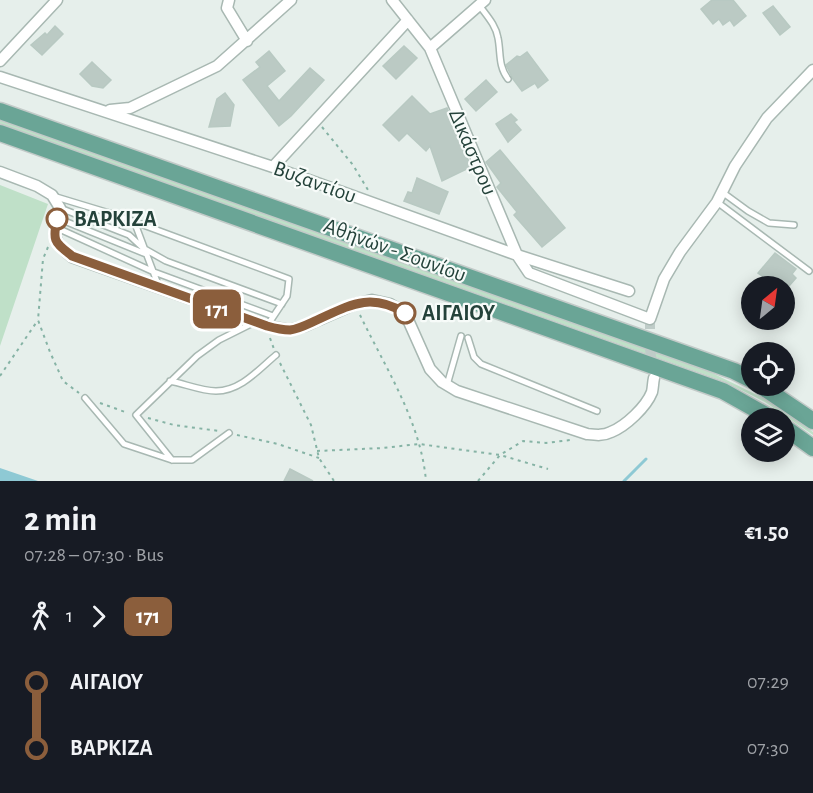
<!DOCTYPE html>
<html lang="en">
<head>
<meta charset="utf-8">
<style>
	:root { --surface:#171b24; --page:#242831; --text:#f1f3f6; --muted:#9ea1a6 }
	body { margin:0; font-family:"Alegreya Sans",sans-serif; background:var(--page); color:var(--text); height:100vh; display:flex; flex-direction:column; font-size:22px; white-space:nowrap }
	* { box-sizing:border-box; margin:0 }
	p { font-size:20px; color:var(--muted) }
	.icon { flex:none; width:33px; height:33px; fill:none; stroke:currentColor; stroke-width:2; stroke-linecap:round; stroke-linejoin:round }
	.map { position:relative; height:481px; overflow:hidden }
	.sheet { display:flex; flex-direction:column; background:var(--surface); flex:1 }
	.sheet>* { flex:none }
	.badge { padding:0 12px; border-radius:9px; font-size:21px; line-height:39px }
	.needle { width:39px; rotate:29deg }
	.controls { position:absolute; left:741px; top:276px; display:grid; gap:12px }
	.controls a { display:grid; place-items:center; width:54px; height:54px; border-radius:50%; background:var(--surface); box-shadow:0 3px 15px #0003; font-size:30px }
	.map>.badge { position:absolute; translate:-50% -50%; box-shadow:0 0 0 3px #fff }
	.legs { display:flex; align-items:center; gap:9px; height:66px; padding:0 24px; font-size:20px }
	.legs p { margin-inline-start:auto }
	.overview { display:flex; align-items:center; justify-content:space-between; height:102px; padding:0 24px }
	h1 { font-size:33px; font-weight:700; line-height:45px }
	ul { padding:0 24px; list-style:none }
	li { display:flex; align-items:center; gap:21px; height:66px; font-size:22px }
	li i { display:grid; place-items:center; width:9px; height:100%; margin:0 8px; background:currentColor }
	li i::after { content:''; width:15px; height:15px; margin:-8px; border:4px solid; border-radius:50%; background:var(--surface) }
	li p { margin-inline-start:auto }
	li:first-child i { background:linear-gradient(#0000 50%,currentColor 0) }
	li:last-child i { background:linear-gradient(currentColor 50%,#0000 0) }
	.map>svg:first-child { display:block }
</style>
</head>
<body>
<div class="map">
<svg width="813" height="481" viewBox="0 0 813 481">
	<rect width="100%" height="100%" fill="#e6efeb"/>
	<path fill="#bfe0c8" d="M0 118 692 363 767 400 813 432V435L765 402 723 381 0 124Z
		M0 185 48 204 0 346Z"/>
	<path fill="#8ec9d4" d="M0 468 38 481H0Z"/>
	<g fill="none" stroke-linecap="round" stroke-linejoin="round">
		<path stroke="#8ec9d4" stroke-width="3" d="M624 481 646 459"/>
	</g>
	<path fill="#bbcac4" stroke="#b8c9c2" stroke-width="1.5" d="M712 0H733L746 16 734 26 730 20 723 25 719 19 713 24 701 9Z
		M773 6 790 27 780 35 763 13Z
		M55 26 63 34 42 55 31 45 45 33 47 35Z
		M404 46 417 58 396 79 383 66Z
		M269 51 285 71 267 86 279 101 310 68 324 80 291 116 279 126 243 80 260 67 256 62Z
		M527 52 548 80 538 88 535 83 522 91 513 79 506 65 517 56 520 57Z
		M92 62 111 80 103 88 92 86 80 74Z
		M486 80 497 92 476 111 465 99Z
		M225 93 234 105 230 126 209 127 217 99Z
		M412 96 430 114 447 108 471 167 442 181 430 146 426 151 407 133 399 141 383 125Z
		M511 114 517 120 514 122 521 130 508 142 496 124Z
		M500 150 565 228 542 247 514 215 517 212 497 187 501 183 486 162Z
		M417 178 448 192 439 214 404 201 408 192 412 193Z
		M775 253 796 269 792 274 796 278 789 286H776L758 273Z
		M290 469 313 481H284Z"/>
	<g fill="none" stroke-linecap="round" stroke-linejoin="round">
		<path stroke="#bfccc8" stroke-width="10" stroke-dasharray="10 5" stroke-linecap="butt" d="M650 319V349L653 370"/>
		<g stroke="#a8b8b2" stroke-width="8">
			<path id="lane" d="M479 5C486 15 496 25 498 38 501 53 498 66 508 79
				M722 192 748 211 769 223 794 225
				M53 196 119 216 289 279 287 296 267 326
				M717 202 809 271
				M60 208 129 235 143 248 166 261 282 304
				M57 218 146 254
				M134 221 159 287
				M55 227 154 272 273 316
				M468 338 474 357 481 364 597 411
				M170 381C185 384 202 391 216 391 241 391 259 369 276 355
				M447 385 461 336
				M85 398 124 444 172 460H192L229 433
				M172 460 136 415 197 356 219 340 253 323"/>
		</g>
		<g stroke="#a8b8b2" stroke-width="13">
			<path id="street" d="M229 0 227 8 247 41
				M392 0 430 48 517 255 529 273 650 319 664 279 680 252 717 202 735 166 767 118 813 70
				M430 48 485 0
				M0 61 57 0
				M0 77 273 167 517 255 629 291
				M110 110 130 108 217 66 291 0
				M273 167 408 20
				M0 172 37 186 52 195 60 208C53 234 50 239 72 257L267 326 289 330 305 326 355 304 372 300 390 304 405 313 430 369 442 382 457 391 587 434C596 435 603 436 611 432 626 426 646 407 652 392 653 388 653 382 654 378"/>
		</g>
		<g stroke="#c2cac8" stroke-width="19">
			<path id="primary" d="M0 111 734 371 752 380
				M0 133 723 391 771 418
				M761 386 813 421
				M784 427 813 448"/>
		</g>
		<path stroke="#86b3a5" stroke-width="2" stroke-dasharray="3 4.5" stroke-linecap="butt" d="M322 127 353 165 368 190
			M48 247 43 259 38 320 50 352 63 381 79 393
			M360 315C385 367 421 422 426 481
			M270 338 274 349
			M280 363 311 425 319 458 334 481
			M0 376 38 320
			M100 403 128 413
			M148 418 174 425 219 431
			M237 435 278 444 319 458
			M317 451 383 448 419 444 500 455 548 469
			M478 481 500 455 523 441 546 443 570 440"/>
		<use href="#lane" stroke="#fff" stroke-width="5"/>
		<use href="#street" stroke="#fff" stroke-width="10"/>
		<use href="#primary" stroke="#6aa596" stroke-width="16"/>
	</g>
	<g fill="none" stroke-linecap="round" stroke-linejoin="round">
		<g stroke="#fff" stroke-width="14">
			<path id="line-1" d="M57 219C52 242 55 242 72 256L267 326C274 328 283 330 290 330 299 329 308 324 317 320 350 305 370 292 405 313"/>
		</g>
		<use href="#line-1" stroke="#8b5e3c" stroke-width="9"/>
	</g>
	<g fill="#fff" stroke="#8b5e3c" stroke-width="3">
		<circle cx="57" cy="219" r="10"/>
		<circle cx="405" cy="313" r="10"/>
	</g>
	<g text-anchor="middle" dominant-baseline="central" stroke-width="4.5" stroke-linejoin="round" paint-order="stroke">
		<g font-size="22" fill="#24423a" stroke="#f7fbf9">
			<text transform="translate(473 152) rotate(67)">Δικάστρου</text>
			<text transform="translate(315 182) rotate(20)">Βυζαντίου</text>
			<text transform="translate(395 250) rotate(20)">Αθήνών - Σουνίου</text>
		</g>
		<g font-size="22" font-weight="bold" fill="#24423a" stroke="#f7fbf9" text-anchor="start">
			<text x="74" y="219">ΒΑΡΚΙΖΑ</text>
			<text x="422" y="313">ΑΙΓΑΙΟΥ</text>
		</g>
	</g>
</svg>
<div class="controls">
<a><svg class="needle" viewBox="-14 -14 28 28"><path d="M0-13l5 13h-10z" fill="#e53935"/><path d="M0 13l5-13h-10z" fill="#9ea1a6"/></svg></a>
<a><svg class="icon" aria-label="locate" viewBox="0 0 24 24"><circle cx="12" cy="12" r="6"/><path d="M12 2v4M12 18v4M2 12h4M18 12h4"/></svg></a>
<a><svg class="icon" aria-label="layers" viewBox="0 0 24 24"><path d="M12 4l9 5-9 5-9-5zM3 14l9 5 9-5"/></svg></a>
</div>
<b class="badge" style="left:217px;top:309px;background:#8b5e3c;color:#fff">171</b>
</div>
<section class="sheet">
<div class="overview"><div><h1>2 min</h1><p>07:28 – 07:30 · Bus</p></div><b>€1.50</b></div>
<div class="legs"><svg class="icon" aria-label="walk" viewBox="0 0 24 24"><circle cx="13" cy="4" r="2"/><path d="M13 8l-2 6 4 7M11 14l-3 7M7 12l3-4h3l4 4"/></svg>1<svg class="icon" aria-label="forward" viewBox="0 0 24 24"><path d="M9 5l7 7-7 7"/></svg><b class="badge" style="background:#8b5e3c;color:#fff">171</b></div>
<ul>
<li><i style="color:#8b5e3c"></i><b>ΑΙΓΑΙΟΥ</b><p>07:29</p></li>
<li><i style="color:#8b5e3c"></i><b>ΒΑΡΚΙΖΑ</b><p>07:30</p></li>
</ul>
</section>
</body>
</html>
